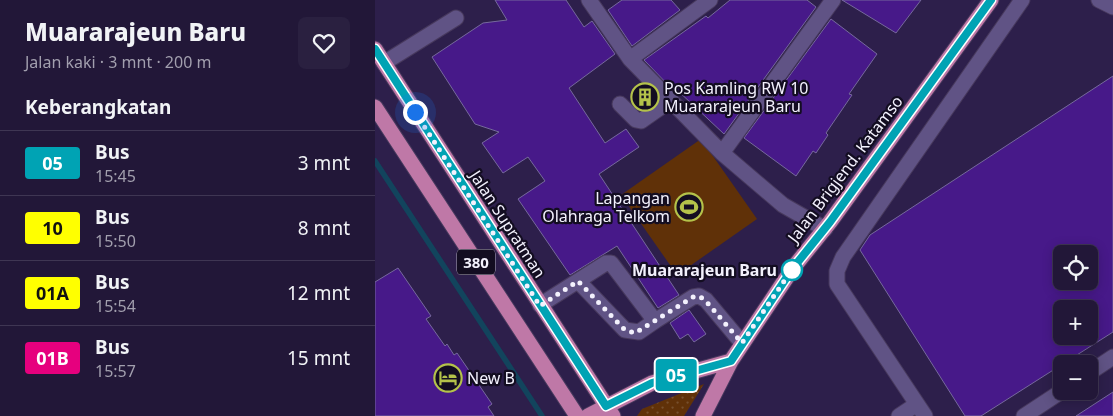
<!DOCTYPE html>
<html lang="id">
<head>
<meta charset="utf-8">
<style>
	:root { --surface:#221738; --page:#2a2040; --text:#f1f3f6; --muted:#a29fae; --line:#3f3653 }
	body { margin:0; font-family:"Noto Sans",sans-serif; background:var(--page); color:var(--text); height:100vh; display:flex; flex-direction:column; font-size:19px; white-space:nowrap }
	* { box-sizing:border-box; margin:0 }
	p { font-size:16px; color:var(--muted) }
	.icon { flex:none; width:28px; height:28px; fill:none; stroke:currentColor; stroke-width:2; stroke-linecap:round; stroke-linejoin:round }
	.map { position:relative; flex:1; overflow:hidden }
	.details { display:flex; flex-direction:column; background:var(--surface); width:375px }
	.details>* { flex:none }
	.badge { padding:0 10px; border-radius:4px; font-size:18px; line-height:32px }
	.buttons { position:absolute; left:678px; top:245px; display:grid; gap:10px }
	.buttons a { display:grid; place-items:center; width:45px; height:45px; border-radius:8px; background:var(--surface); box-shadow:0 2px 12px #0003,0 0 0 1px var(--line); font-size:25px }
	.you { position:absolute; width:25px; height:25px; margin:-12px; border:4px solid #fff; border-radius:50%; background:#1a73e8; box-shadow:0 0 0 8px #1a73e833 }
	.map>.badge { position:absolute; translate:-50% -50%; box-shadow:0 0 0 2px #fff }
	h2 { padding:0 25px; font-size:19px; line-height:45px }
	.round { display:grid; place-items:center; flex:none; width:52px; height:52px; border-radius:8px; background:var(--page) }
	.summary { display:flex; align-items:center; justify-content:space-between; height:85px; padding:0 25px }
	h1 { font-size:24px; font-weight:800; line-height:38px }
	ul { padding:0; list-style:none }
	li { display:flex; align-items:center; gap:15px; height:65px; padding:0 25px; border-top:1px solid var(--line) }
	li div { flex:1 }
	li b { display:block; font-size:19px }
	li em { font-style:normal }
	li .badge { min-width:55px; font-weight:700; text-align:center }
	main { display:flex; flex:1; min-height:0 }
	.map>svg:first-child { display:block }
</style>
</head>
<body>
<main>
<section class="details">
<div class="summary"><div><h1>Muararajeun Baru</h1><p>Jalan kaki · 3 mnt · 200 m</p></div><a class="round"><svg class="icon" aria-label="heart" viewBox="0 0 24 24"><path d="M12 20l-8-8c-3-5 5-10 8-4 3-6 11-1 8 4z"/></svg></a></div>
<h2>Keberangkatan</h2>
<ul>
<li><span class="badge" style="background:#00a3b4;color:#fff">05</span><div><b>Bus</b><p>15:45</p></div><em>3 mnt</em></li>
<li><span class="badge" style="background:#ff0;color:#111">10</span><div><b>Bus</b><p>15:50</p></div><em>8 mnt</em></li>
<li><span class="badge" style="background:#ff0;color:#111">01A</span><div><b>Bus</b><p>15:54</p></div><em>12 mnt</em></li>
<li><span class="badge" style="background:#e6007e;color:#fff">01B</span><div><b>Bus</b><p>15:57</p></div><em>15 mnt</em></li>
</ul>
</section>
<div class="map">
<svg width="738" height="416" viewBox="0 0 738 416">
	<defs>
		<pattern id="green-dots" width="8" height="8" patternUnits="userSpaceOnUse" patternTransform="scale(1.25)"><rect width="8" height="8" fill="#603108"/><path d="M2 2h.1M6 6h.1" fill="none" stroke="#774f2d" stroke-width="1.8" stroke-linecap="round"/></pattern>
	</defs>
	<rect width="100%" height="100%" fill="#2d1f4b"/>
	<path fill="url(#green-dots)" d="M329 384 309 416H262L267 409Z"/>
	<path fill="#603108" d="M326 139 382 219 302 275 246 195Z"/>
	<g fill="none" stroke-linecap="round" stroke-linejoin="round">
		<path stroke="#12445d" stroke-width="5.5" d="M0 161 167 416"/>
	</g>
	<path fill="#471989" stroke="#76699d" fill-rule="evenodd" d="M120 0H191L209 27 217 21 240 54 194 88 230 143 251 129 264 147 224 174 304 295 283 308 242 246 195 275 143 199 170 181 153 157 128 173 107 143 124 132 100 124 57 57 108 23 132 20Z
		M247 0H296L305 10 257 46 233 10Z
		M355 0H432L441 7 349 134 301 89 299 91 269 60 331 16 333 18Z
		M467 0H546L521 33Z
		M456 19 502 54 474 94 477 95 451 133 453 135 441 153 438 151 421 176 369 138Z
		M738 76V332L606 416H590L485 250 495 235ZM686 254H714V281H686ZM686 309H714V336H686Z
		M23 268 56 316 51 319 70 346 72 344 79 355 82 353 117 404 113 407 119 416H0V282Z
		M314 310 331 334 319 342 313 334 305 339 295 323Z
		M738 392V416H701Z"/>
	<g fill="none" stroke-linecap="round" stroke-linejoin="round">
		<g stroke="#47395d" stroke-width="17">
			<path id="minor" d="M214 0 255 59 347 153 408 205 450 229
				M724 0 738 7
				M255 59 335 0
				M9 63 81 18
				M245 104 261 120 266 121 296 100
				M347 153 458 0
				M203 281 250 330 264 332 280 321
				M165 305 231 263H236L280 321 318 297 324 296 331 300 367 343
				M714 373 738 357
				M542 404 462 284V271L468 257 647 0
				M524 416 542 404 550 416
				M649 416 687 391"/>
		</g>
		<g stroke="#47395d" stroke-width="17">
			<path id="major" d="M0 49 238 416
				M0 107 202 416
				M213 416 277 383 356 361
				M328 416 356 361 418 268 455 222 616 0"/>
		</g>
		<use href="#minor" stroke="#605385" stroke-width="15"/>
		<use href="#major" stroke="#bf78a7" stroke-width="15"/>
	</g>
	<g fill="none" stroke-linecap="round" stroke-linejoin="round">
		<g stroke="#fff" stroke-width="11">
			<path id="line" d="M0 49 231 406 277 383 356 361 418 268 455 222 616 0"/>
		</g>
		<use href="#line" stroke="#00a3b4" stroke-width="8"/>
		<path stroke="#f3f1fd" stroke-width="5" stroke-dasharray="0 9" d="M40 112 165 306 203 281 250 330 260 333 318 297 324 296 330 300 367 343 418 268 417 270"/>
	</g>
	<defs>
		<g id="building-ring" transform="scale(1.4375)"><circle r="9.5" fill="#130d21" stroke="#b4c24a" stroke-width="1.5"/><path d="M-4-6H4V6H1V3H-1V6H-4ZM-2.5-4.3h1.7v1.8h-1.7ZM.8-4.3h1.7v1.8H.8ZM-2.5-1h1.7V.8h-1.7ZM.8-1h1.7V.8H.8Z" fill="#b4c24a"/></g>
		<g id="stadium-ring" transform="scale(1.4375)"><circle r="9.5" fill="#130d21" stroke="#b4c24a" stroke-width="1.5"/><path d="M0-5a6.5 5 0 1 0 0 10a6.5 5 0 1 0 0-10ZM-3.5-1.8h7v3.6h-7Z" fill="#b4c24a"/></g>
		<g id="hotel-ring" transform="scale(1.4375)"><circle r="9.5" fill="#130d21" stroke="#b4c24a" stroke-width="1.5"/><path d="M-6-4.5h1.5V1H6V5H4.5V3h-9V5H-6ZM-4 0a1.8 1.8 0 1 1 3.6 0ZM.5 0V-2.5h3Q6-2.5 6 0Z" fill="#b4c24a"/></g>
	</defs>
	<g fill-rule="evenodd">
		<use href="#building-ring" x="270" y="97"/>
		<use href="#stadium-ring" x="314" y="207"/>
		<use href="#hotel-ring" x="73" y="378"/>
	</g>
	<circle fill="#fff" stroke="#00a3b4" stroke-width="2.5" cx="417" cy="270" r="10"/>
	<g text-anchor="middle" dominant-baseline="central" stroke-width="4.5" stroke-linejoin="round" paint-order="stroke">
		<rect fill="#130d21" stroke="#b0adbb" stroke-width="1" x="82" y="249.5" width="38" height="25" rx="4"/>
		<g font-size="15" font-weight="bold" fill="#f3f1fd">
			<text x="101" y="262">380</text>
		</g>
		<g font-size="16" fill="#f3f1fd" stroke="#130d21" text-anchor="start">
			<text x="289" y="88">Pos Kamling RW 10<tspan x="289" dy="18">Muararajeun Baru</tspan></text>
			<text x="295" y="198" text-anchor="end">Lapangan<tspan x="295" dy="18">Olahraga Telkom</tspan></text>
			<text x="92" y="378">New B</text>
		</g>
		<g font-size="16" fill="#f3f1fd" stroke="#130d21">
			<text transform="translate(470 169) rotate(-53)">Jalan Brigjend. Katamso</text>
			<text transform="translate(133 224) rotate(57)">Jalan Supratman</text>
		</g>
		<g font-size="16" font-weight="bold" fill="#f3f1fd" stroke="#130d21" text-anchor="end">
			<text x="402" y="270">Muararajeun Baru</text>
		</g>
	</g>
</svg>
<div class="buttons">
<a><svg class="icon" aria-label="locate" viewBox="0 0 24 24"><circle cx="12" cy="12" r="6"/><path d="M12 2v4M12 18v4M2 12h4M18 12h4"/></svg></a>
<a>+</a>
<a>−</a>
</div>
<div class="you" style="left:40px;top:112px"></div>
<b class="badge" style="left:301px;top:375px;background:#00a3b4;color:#fff">05</b>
</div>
</main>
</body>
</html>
